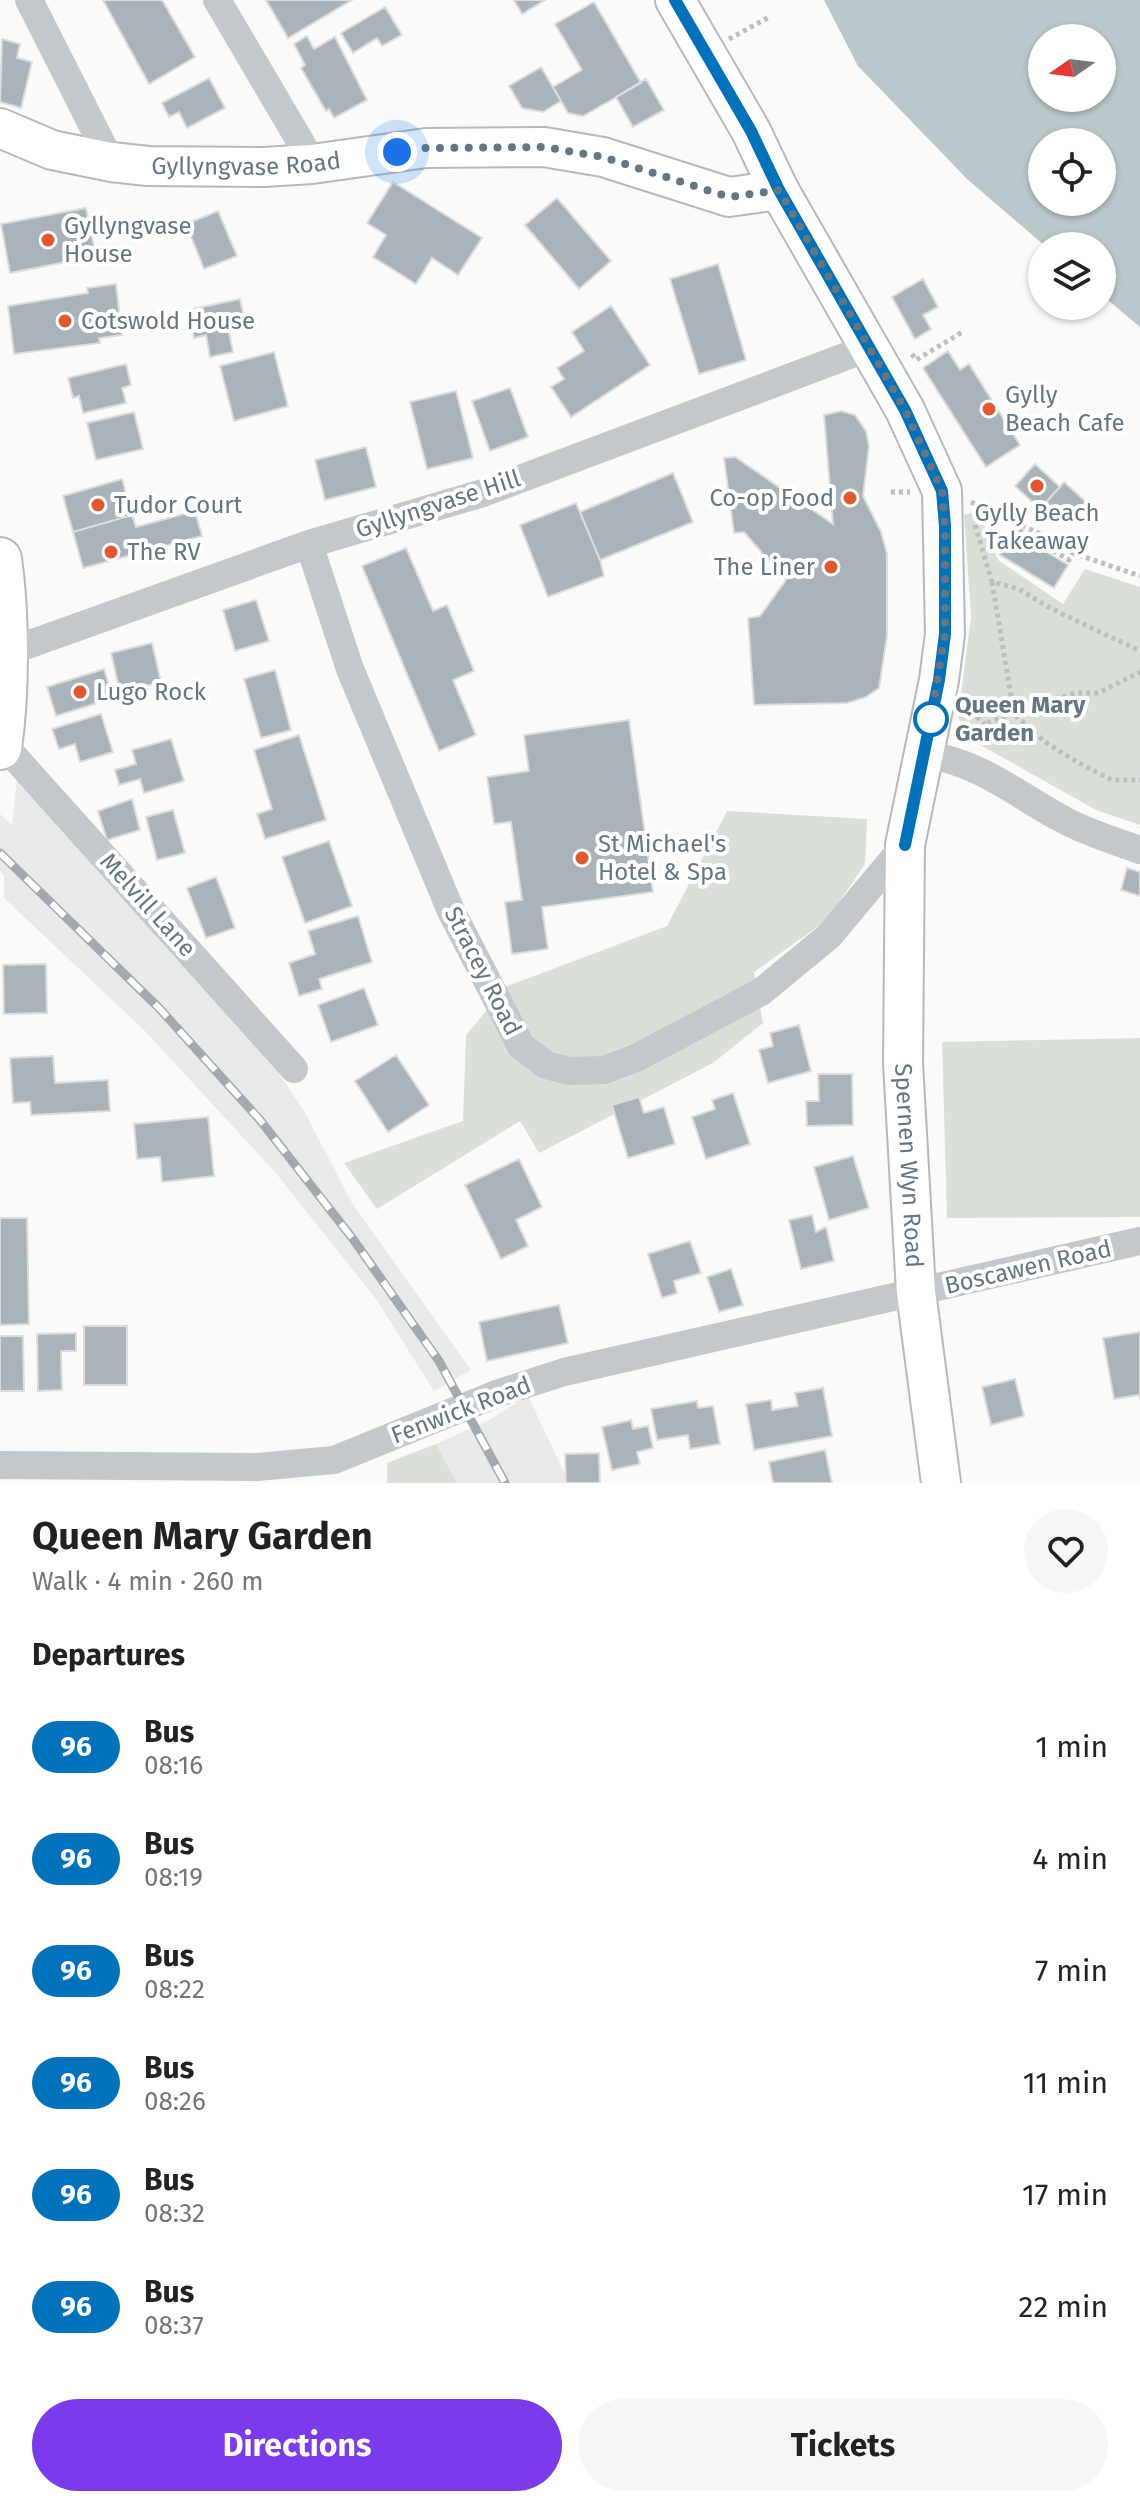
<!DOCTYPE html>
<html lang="en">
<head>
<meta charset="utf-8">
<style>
	:root { --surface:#fff; --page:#f6f6f6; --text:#222; --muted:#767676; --accent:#7c3aed }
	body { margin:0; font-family:"Fira Sans",sans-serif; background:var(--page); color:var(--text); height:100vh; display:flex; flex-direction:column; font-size:30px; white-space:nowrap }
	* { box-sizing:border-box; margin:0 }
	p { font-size:26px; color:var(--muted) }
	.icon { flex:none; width:44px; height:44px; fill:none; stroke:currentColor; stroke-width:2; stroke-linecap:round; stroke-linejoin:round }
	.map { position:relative; height:1483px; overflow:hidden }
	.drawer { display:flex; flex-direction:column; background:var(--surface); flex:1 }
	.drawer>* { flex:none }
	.badge { padding:0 16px; border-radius:26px; font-size:28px; line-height:52px }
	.needle { width:52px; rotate:256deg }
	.controls { position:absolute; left:1028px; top:24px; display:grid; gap:16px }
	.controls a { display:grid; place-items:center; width:88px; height:88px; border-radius:50%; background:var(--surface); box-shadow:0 2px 6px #0004; font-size:40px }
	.you { position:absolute; width:40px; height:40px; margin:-20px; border:6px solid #fff; border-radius:50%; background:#1a73e8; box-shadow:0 0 0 12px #1a73e833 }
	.map>.badge { position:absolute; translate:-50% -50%; box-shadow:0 0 0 4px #fff }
	h2 { padding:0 32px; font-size:30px; line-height:72px }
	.round { display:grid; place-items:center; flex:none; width:84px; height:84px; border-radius:42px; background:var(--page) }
	.summary { display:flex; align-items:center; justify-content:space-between; height:136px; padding:0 32px }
	h1 { font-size:38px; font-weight:700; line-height:60px }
	.primary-button { display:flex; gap:16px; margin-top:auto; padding:16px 32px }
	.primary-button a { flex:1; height:92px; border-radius:48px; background:var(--accent); color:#fff; font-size:32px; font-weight:700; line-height:92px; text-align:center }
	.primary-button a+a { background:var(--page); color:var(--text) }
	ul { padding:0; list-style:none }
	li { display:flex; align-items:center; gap:24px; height:112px; padding:0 32px }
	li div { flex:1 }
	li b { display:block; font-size:30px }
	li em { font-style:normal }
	li .badge { min-width:88px; font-weight:700; text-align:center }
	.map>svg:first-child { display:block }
</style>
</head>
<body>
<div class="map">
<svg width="1140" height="1483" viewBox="0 0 1140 1483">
	<rect width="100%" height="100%" fill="#fafaf8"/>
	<path fill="#e8e9e9" d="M17 779 268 1057 304 1111 352 1203 471 1370 434 1391 376 1299 275 1172 144 1030 4 898V875L0 871V814L12 825Z
		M528 1396 569 1483H457L436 1444 491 1419Z"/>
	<path fill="#dadfd7" d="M971 513H979L998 560 1063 604 1085 569 1140 587V825L1096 810 968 738 958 717 971 617 964 515Z
		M727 811 867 819 865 864 827 920 754 972 763 1023 713 1063 539 1153 520 1121 377 1209 344 1163 463 1121 466 1035 507 986 667 926Z
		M1140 1038V1217L947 1218 942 1042Z
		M436 1444 457 1483H387V1463Z"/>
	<path fill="#bbc7cb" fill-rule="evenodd" d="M824 0H1140V327L1102 295V246H1045L967 179 858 66ZM1042 38H1102V98H1042ZM1042 142H1102V202H1042Z"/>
	<path fill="#aab3b9" stroke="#dcdcda" stroke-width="2" d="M103 0H162L195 57 149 84Z
		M266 0H352L288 38Z
		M514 0H545L522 14Z
		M594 2 641 83 583 116 568 113 553 87 582 70 555 24Z
		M385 7 402 35 382 46 377 38 353 53 341 33Z
		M307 36 314 49 335 37 367 100 334 118 329 109 326 111 301 68 305 65 294 44Z
		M2 39 20 44 17 58 32 62 21 108 0 102Z
		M541 67 561 101 543 112 522 108 509 86Z
		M209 78 225 108 187 128 179 112 169 117 162 103Z
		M646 79 664 110 633 127 616 97Z
		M393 182 482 238 458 275 432 258 416 284 373 257 386 235 367 223Z
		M557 198 611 261 579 289 525 225Z
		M86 208 96 256 10 273 1 224Z
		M218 211 237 256 204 269 186 224Z
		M718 264 746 360 699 374 670 279Z
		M923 279 938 307 923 315 931 329 915 339 892 297Z
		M116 284 122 335 99 338 100 343 14 354 8 306 88 293 87 288Z
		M240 299 244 318 227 322 233 352 210 357 206 335 194 338 188 310Z
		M611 306 650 365 571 417 551 387 564 379 557 368 584 351 572 332Z
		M948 351 960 370 969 364 1020 445 986 467 923 368Z
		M274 352 288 406 234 421 220 366Z
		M126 364 131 385 122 388 126 403 83 413 79 396 73 398 68 378Z
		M510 388 528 437 490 451 472 401Z
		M456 391 473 458 427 469 410 402Z
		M841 411 855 415 866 431 869 446 863 496 881 532 887 554V636L879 688 866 697 847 703 754 705 748 618 760 616 786 580 744 532 734 533 724 458 735 457 833 524 824 415Z
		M134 412 143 449 96 460 87 423Z
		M366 447 376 487 325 500 315 460Z
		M1035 464 1060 487 1040 509 1015 486Z
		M673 473 693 522 600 560 580 512Z
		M122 479 132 515 73 532 63 496Z
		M1064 482 1087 503 1073 518 1066 512 1057 523 1040 509Z
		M576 503 600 560 604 576 548 597 520 525Z
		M195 511 202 536 83 568 73 532 132 515 136 527Z
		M1015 532 1068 565 1054 588 1000 555Z
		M406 548 433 611 447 605 474 671 453 680 476 735 439 751 362 566Z
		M256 600 269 641 235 651 223 610Z
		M152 643 161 682 120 692 111 653Z
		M104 669 113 698 56 716 47 687Z
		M275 670 291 730 261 738 244 679Z
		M101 714 113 752 80 762 75 744 59 749 52 729Z
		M629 720 653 892 542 907 548 949 512 954 505 902 522 900 511 822 494 824 487 777 529 771 524 735Z
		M299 735 326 820 265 839 257 814 272 809 254 750Z
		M171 739 184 781 144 793 140 779 119 785 115 770 136 764 132 750Z
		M132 799 140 830 107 840 98 811Z
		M173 810 185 853 157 860 146 817Z
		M329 841 352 906 305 923 282 857Z
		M1127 868 1140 872V896L1121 890Z
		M216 877 235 928 206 938 187 888Z
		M358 916 372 962 319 979 322 989 299 996 289 963 315 954 308 931Z
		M46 964 47 1013 4 1014 3 965Z
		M364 988 378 1025 331 1042 318 1005Z
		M799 1025 811 1071 768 1083 759 1050 773 1046 770 1033Z
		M396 1055 429 1105 388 1132 355 1081Z
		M53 1056 55 1083 108 1080 110 1111 31 1115 30 1102 13 1103 10 1058Z
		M818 1074H852L853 1125 807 1126 806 1101H819Z
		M733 1093 750 1144 706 1159 692 1117 715 1109 712 1100Z
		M639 1097 644 1113 664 1107 675 1144 628 1158 612 1105Z
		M208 1117 214 1176 162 1182 160 1157 137 1159 134 1124Z
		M853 1156 869 1208 829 1220 814 1167Z
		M519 1159 542 1207 516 1220 528 1246 501 1259 465 1185Z
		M812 1215 816 1232 826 1227 834 1261 801 1269 789 1220Z
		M0 1218H27L29 1324 0 1325Z
		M690 1241 701 1273 674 1281 677 1293 662 1298 648 1254Z
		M731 1269 743 1305 719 1312 707 1277Z
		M559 1305 568 1343 487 1361 479 1322Z
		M84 1326H127V1385H84Z
		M1140 1332V1399L1139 1395 1114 1399 1103 1338Z
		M76 1333V1351H61L62 1390 38 1391 37 1334Z
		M0 1336H23L24 1391H0Z
		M1015 1379 1024 1416 991 1425 982 1387Z
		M823 1388 832 1436 754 1450 746 1404 771 1400 772 1410 798 1406 795 1393Z
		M697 1401 698 1408 713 1406 720 1444 690 1449 688 1435 657 1440 651 1409Z
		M631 1420 633 1429 648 1426 653 1448 637 1452 640 1464 612 1470 602 1427Z
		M825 1450 832 1483H773L769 1462Z
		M599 1453 600 1483H566L565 1454Z"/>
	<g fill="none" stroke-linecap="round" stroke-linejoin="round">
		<g stroke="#b3babf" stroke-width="42">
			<g id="secondary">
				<path id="s1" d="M675 0 751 131 779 190 905 410 942 491 945 634 939 680 905 845 903 1063 916 1292 941 1483"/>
				<path id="s2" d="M0 128 52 150 111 162 148 166 264 167 312 164 426 148 544 147 603 157 729 197 779 190"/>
			</g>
		</g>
		<g stroke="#b5babe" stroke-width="46">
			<path id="primary" d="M0 559C8 614 8 693 0 748"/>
		</g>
		<path stroke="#bbbfc2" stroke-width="5" stroke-dasharray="4 4" stroke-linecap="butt" d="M729 39 771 16
			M912 354 916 360 964 331
			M891 492H910
			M971 502 1047 537 1073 553 1140 576
			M975 525 992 582 1019 589 1050 608 1140 651
			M1019 530 1069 560 1073 553
			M992 582 1014 714 1045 742 1077 762 1112 780H1140
			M965 706 985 724
			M977 744 985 724 1043 702 1076 693H1098L1140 672"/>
		<path stroke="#c3c8cc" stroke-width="28" d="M29 0 111 162
			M217 0 300 141 312 164
			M309 544 350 669 451 911 521 1046 546 1065 569 1071 604 1070 636 1058 761 992 829 936 905 845
			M5 653 309 544 483 493 868 348
			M1 742 294 1069
			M924 754C982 763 1015 794 1064 820 1088 833 1115 841 1140 850
			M0 1465 257 1467 334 1460 499 1393 564 1372 1140 1241"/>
		<use href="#secondary" stroke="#fff" stroke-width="38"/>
		<use href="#primary" stroke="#fff" stroke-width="42"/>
		<g stroke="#a2aab0" stroke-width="9">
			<path id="rail" d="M0 853 159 1008 260 1120 353 1239 439 1361 505 1483"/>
		</g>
		<use href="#rail" stroke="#fff" stroke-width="6" stroke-dasharray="18" stroke-linecap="butt"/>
	</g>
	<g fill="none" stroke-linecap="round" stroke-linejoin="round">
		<g stroke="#fff" stroke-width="18">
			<path id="line" d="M675 0 751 131 779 190 905 410 942 491 945 526V634L939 680 905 845"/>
		</g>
		<use href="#line" stroke="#0072bc" stroke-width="12"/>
		<path stroke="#657683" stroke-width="8" stroke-dasharray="0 14.4" d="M397 152 426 148 544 147 603 157 729 197 779 190 905 410 942 491 945 526V634L929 730 931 719"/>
	</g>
	<g fill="#e4572e" stroke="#fff" stroke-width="3">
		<circle cx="48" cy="240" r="8"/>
		<circle cx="65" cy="321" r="8"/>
		<circle cx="989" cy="409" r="8"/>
		<circle cx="1037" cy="486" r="8"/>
		<circle cx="850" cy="498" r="8"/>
		<circle cx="98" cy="505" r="8"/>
		<circle cx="111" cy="552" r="8"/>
		<circle cx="831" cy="567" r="8"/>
		<circle cx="80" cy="692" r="8"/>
		<circle cx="582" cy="858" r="8"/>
	</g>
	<circle fill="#fff" stroke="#0072bc" stroke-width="4" cx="931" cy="719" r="16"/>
	<g text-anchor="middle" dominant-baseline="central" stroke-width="8" stroke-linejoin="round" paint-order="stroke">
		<g font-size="24" fill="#657683" stroke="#fff">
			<text stroke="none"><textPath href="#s2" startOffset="252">Gyllyngvase Road</textPath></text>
			<text transform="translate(438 504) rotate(-18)">Gyllyngvase Hill</text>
			<text transform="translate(148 905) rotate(48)">Melvill Lane</text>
			<text transform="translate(483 971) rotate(63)">Stracey Road</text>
			<text stroke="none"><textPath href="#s1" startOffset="1238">Spernen Wyn Road</textPath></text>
			<text transform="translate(1028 1267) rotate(-13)">Boscawen Road</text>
			<text transform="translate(461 1410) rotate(-21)">Fenwick Road</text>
		</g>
		<g font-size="24" fill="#657683" stroke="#fff" text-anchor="start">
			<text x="64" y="226">Gyllyngvase<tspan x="64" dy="28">House</tspan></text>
			<text x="81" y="321">Cotswold House</text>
			<text x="1005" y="395">Gylly<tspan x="1005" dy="28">Beach Cafe</tspan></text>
			<text x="834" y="498" text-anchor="end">Co-op Food</text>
			<text x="114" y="505">Tudor Court</text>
			<text x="1037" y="513" text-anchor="middle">Gylly Beach<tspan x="1037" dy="28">Takeaway</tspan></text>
			<text x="127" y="552">The RV</text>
			<text x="815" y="567" text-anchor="end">The Liner</text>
			<text x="96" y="692">Lugo Rock</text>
			<text x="598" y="844">St Michael's<tspan x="598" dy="28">Hotel &amp; Spa</tspan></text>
		</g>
		<g font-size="24" font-weight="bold" fill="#657683" stroke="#fff" text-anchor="start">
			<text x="955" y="705">Queen Mary<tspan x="955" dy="28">Garden</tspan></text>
		</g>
	</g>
</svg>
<div class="controls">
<a><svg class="needle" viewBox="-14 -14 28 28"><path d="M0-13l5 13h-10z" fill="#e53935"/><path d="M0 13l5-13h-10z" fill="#767676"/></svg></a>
<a><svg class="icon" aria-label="locate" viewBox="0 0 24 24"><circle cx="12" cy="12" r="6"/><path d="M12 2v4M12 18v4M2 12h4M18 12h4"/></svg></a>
<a><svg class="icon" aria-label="layers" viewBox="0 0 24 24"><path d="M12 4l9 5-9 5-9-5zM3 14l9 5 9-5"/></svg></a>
</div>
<div class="you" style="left:397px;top:152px"></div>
</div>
<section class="drawer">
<div class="summary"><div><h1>Queen Mary Garden</h1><p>Walk · 4 min · 260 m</p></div><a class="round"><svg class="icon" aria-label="heart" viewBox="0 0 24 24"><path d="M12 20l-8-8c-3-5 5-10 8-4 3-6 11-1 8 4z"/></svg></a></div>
<h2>Departures</h2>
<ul>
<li><span class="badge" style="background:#0072bc;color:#fff">96</span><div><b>Bus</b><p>08:16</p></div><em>1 min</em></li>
<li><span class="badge" style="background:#0072bc;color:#fff">96</span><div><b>Bus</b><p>08:19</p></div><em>4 min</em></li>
<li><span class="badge" style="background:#0072bc;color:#fff">96</span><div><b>Bus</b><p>08:22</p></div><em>7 min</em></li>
<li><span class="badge" style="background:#0072bc;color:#fff">96</span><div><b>Bus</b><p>08:26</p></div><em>11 min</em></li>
<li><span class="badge" style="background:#0072bc;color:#fff">96</span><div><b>Bus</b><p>08:32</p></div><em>17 min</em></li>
<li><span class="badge" style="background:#0072bc;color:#fff">96</span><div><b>Bus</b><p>08:37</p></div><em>22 min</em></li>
</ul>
<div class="primary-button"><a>Directions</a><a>Tickets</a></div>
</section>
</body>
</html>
